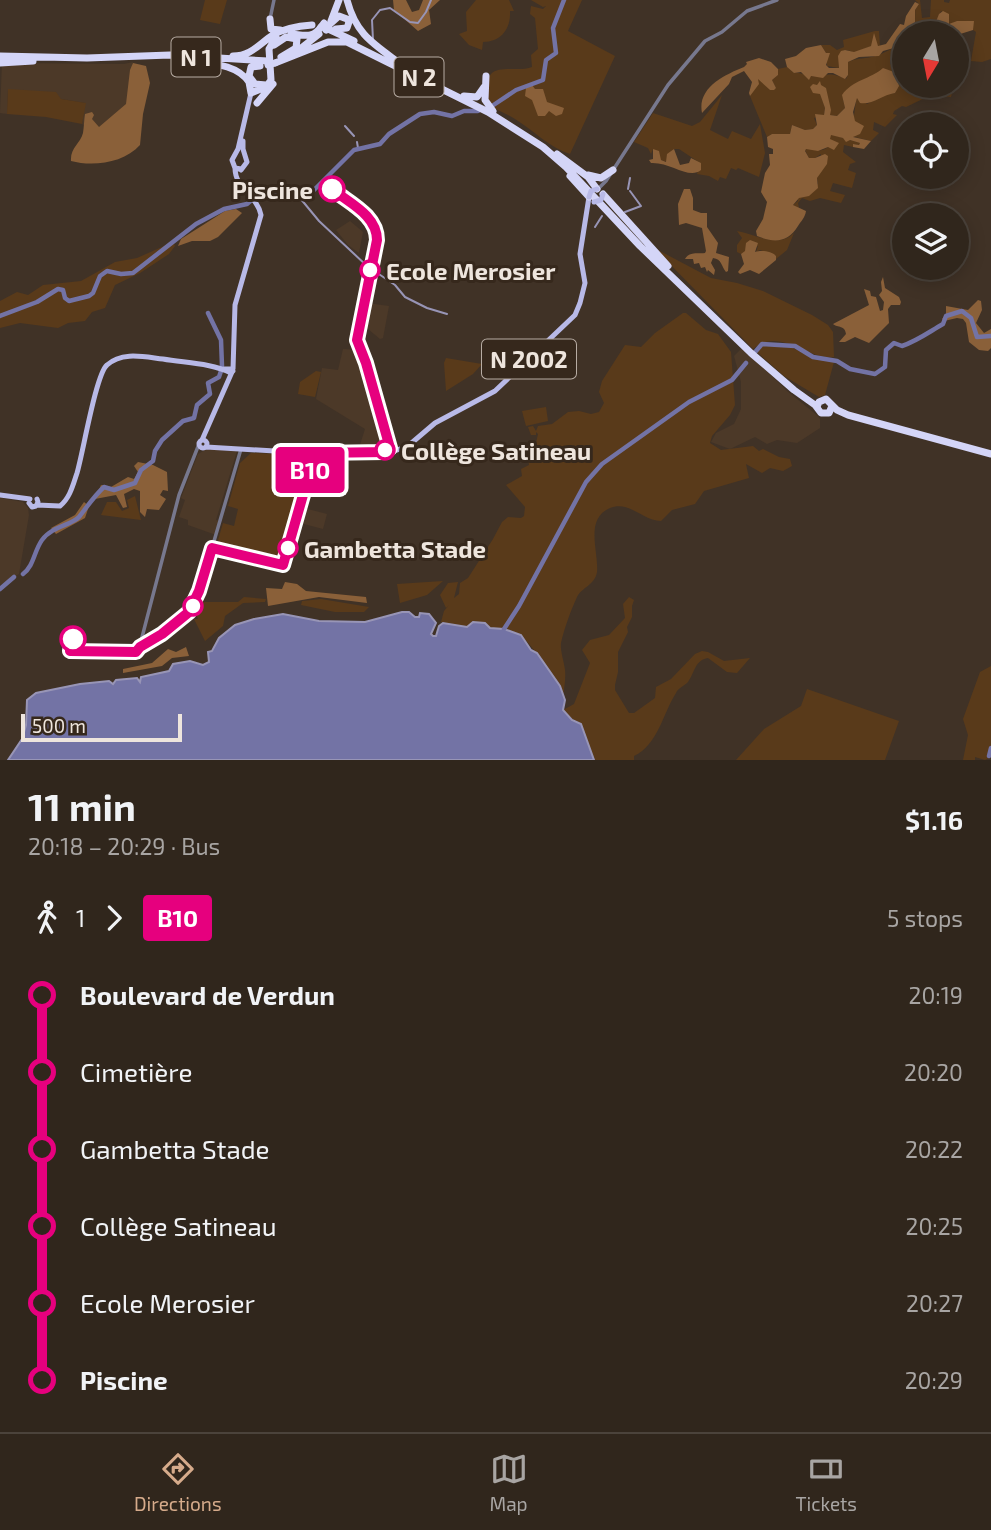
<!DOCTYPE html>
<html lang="en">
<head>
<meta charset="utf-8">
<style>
	:root { --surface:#30261c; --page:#382e25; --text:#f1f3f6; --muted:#a8a5a3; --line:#4b433b; --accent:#d6ab8b }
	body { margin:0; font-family:"Exo 2",sans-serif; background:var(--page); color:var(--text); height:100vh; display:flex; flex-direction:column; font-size:26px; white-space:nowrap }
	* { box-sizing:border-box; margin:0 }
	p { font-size:23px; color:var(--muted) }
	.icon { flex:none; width:38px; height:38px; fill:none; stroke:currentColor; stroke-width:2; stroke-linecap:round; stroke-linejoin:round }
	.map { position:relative; height:760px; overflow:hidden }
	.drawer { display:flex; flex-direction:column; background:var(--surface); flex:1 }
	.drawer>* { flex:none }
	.badge { padding:0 14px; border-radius:5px; font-size:24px; line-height:46px }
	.needle { width:46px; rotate:190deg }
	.buttons { position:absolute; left:892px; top:21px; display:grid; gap:14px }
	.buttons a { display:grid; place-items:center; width:77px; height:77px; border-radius:50%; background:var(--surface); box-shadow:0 4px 18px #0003,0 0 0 2px var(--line); font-size:35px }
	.scale { position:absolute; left:21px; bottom:18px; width:161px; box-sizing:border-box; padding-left:7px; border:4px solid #eee5dd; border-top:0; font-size:19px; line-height:24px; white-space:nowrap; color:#eee5dd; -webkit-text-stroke:5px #36281c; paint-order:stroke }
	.map>.badge { position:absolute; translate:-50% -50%; box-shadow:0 0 0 4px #fff }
	.legs { display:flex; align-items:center; gap:10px; height:77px; padding:0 28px; font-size:23px }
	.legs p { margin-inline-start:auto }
	.head { display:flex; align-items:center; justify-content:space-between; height:119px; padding:0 28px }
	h1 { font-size:38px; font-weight:700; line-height:52px }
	ul { padding:0 28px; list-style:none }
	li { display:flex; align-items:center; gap:24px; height:77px; font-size:26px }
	li i { display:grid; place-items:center; width:10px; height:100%; margin:0 9px; background:currentColor }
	li i::after { content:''; width:18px; height:18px; margin:-9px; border:5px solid; border-radius:50%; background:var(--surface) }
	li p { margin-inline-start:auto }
	li:first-child i { background:linear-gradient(#0000 50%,currentColor 0) }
	li:last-child i { background:linear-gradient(currentColor 50%,#0000 0) }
	.tabs { display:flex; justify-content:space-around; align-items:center; height:98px; border-top:2px solid var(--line); background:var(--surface); font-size:19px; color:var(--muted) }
	.tabs a { display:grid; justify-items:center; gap:4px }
	.tabs .active { color:var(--accent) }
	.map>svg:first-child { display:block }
</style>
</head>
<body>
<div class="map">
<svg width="991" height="760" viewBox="0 0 991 760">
	<rect width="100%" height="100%" fill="#403226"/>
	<path fill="#4c3928" d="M133 62 127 112 100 133 82 124 85 103 8 90 7 114 0 113 2 63 124 64Z
		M350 221 363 232 359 253 348 245 336 230Z
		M367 303 389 306 383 338 380 339 362 324Z
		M743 347 787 391 818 416 820 419V428L797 443 777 440 767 444 755 437 730 449 711 442 716 433 734 424 741 409V382L734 356Z
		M343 349 359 350 388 440 381 448 358 451 365 429 316 399 322 368 338 370Z
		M207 449 237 451 216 520 220 521 216 535 188 525V520L179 517 185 500 181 498 198 454Z
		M0 498 23 502 28 508 29 515 19 574 0 585Z
		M304 508 327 514 323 529 300 523Z"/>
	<path fill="#593a1a" d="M205 0H227L220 24 200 20Z
		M476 0H509L514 11H510C511 29 501 42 483 42L482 50 469 45 459 34 467 31 466 12Z
		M531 0H582L568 31 615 56 570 154C550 148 533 130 515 119 508 114 497 111 491 105 485 99 485 81 491 74 499 65 521 72 532 67L531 55 538 49 535 18 530 14 531 6 543 9 546 6 543 7Z
		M915 0H920L922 18 930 17 931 0H944V2L949 3 950 0H991V59L982 62 971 61 976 32 973 30V21H957L949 25V17L941 11 935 24 922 33C912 30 916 18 915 10L919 4Z
		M875 31H879L880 47 876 44 854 53C839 44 839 58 839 68L827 66 826 53 821 45H830L837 50 844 47 843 40Z
		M905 36V51L896 52 890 60V64L893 66 905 64V76C878 63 863 84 843 99L845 108 837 116 830 115 820 93 825 108 824 115 814 118 817 125 813 129 805 130 792 125 790 134H772L767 137 750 96 758 79H761L770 90 776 88 772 80 778 75V69L787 67 794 73C802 72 804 76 811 76 828 78 825 70 846 79L848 75V62C857 58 863 59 871 57 879 56 896 47 903 42Z
		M905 76V86H954L951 97 931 95 906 107 902 106 894 111 893 114 897 115 885 127 874 122 873 130 879 133 871 141 851 136C854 122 854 111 857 96L867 104 886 94 895 93 898 81 903 83Z
		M8 89 56 92 61 99 86 103 82 124 46 117 7 114Z
		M722 95 710 130 728 139 732 131 751 139 760 124 765 153 759 177 738 168 736 170 731 168 726 179 720 177 718 181 709 176 697 174 700 163 679 149H674L667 162 661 160 653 149 651 154 648 148 634 142 653 113 692 126 700 122Z
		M830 134 860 143 859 145 853 144V147L844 145 843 152 856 162 850 164 848 170 856 173 852 188 833 183 830 191 845 195 841 203 820 198 810 201 802 198 798 203 799 208 793 205 798 201V198L818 184 817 178 821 170V154L815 158H809L805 150 808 148C816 150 820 153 828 147Z
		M737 231C756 234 777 249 794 233L787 250 776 259V256L760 250 756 252 758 246 741 254 737 252V245L742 238Z
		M173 242 175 246 169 254 140 273 115 285 105 308 92 312 85 321 68 323 58 328 20 323 0 328V301L17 292 28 295 43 285 81 281 115 262 137 258Z
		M658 250 711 278 737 283 763 291 812 315 828 325 833 332 834 357C808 361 780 326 753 349L657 251Z
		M683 313H686L706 330 718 334 731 352 735 405 730 415 712 436 710 443 721 450 753 446 759 451 763 449 779 457 790 459 792 466 783 471 770 468 762 473 746 464 749 478 704 491 695 504 672 510 661 521C643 521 629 500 610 508 584 519 599 552 597 572 595 585 582 587 577 597 571 610 564 629 561 643 560 651 564 661 565 670 566 679 564 688 563 697 560 683 530 641 518 634 509 630 500 629 490 628L485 623 473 622 467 627 441 622 444 611 449 605 446 608 440 595 448 583 458 582 454 598 459 594 460 583 468 578 493 539 502 522 508 517 521 518 524 516 525 507 506 485 522 476 521 469 529 465 527 451 536 443 538 434 536 432V435H531L528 427 533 426 536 431 538 426 552 424 568 412 579 411 591 414 599 412 604 403 599 392 602 381 625 345 641 347 655 333Z
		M764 345 793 348 813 358 834 362 825 395 819 397 784 376 757 352Z
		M446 358 482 364 473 374 446 391 444 363Z
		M316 371 321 372 315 397 298 394 300 382Z
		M546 407 548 421 526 426 522 411Z
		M251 453 300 455 304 477 283 550 274 561 225 550 218 540 223 523 234 526 238 509 228 506 240 463Z
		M135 496 141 520 101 515 107 502H116L122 511 129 508 127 500Z
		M443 581 427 595 400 603 397 584Z
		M244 597 266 599 265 602 243 603 225 616 223 626 205 641 194 619H198L194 610 196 602H238Z
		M629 597 634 600 632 606V617L627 627 628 632 618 652V672L615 685V690L629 713H634L655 698 656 687 671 679 695 654 702 651 708 652 724 661 750 658 737 673 727 672 708 658C695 660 695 672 688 682 684 686 678 688 676 693 663 713 658 745 634 756V760H594L581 724 572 720 563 710 574 704 590 663 582 650 590 640 609 635 625 618 623 604Z
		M321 599 369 607 364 612H335L301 605 302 601Z
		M991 666V757L985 760 975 757V760H963L968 735 963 719 980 672Z
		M807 689 899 721 885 760H736L764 729 801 706Z"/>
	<path fill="#8a6039" d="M393 0H406L412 12 419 10 423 0H440L429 10 431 24 418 31 394 10Z
		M915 2 919 4 915 10V28L920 33 935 24 939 14 943 11 949 14V24L957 21H974L973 30 957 35V33H905L901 46 883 51 879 56 859 57 848 62V75L845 79 833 73H828L823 78 811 76 809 80 801 72 794 73 787 67 785 59 796 56 806 48 821 45 826 53H830L826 65 829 68H839L838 56 841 51 845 50 854 52 871 46 874 33 878 46 886 44 900 24 904 25 906 16Z
		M759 58 771 62 778 69V75L772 80 776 88 774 90H770L758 79 759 84 750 96 749 93 752 82 744 71 732 77 729 84 702 113C697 88 724 75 744 67L747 64 746 62Z
		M133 63 146 66 150 83 143 114 140 145C124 163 93 167 71 161 70 148 80 144 83 133 84 127 84 120 85 114L92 112 94 115 92 119 99 127 126 104 130 70Z
		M883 68 905 76 903 83 898 82 899 86 895 93C882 95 873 105 860 103L857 98 853 112 855 121 864 126 860 134 853 137 871 141 864 149 853 147V144L859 145 860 143 850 140 846 142 843 138 831 135 830 139 839 143 834 150 828 147 818 151 806 149 805 151 809 158H815L825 154 828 156 827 164 817 178 818 188 809 196 799 198 793 205 806 211C805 218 801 221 798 226 788 243 774 243 757 236L756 231 763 219 767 202 761 192 765 173 770 165 769 154H773V149L768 147 767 137 772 134H790L792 125 805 130 813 129 817 125 815 114 824 115 825 108 820 94 813 93 810 87 813 84 817 85 820 81 821 85 826 88 831 110 830 115 837 116 845 108 842 95C852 80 871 79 883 68Z
		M532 85 535 89H543L547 102 564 108 562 114 556 116 549 111 545 116H538L532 100 525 96 526 88Z
		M653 149 659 151 661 160 666 162 667 154 674 149 680 165 689 163 691 158 701 163V170C689 180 671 162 651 163L649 160 653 159Z
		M684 189H690L693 198V210L701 213H707V227L718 243 716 253 729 257 728 271 726 272C721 266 722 259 713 258L711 263 715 270 714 275 708 270 707 272 705 267 701 268 699 263 694 264 693 259H685C689 251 699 254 705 253L706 251 702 228 686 223 679 225 678 204Z
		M236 209 242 213 218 237 210 241H192L178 246 181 239 225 211Z
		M750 240 758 243 755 252C761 250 772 251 776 256V260L759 274 750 270 740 274 738 272 744 264 741 254 745 251 746 243Z
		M883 277 885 288 899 297 901 302 900 305H891L888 309 889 323 869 343 855 337 845 342H839L846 334C845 325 838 328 833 324L869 305 864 289 870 291 871 296 876 297 880 311 883 310 884 302 879 295 882 291 881 282Z
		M978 300 981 301 982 310 976 323 984 333 991 329V348L988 351 979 350 969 342 966 323 963 319 957 318 944 321 942 319 946 314V306L968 310Z
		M138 462 153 465 167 472 168 491 163 490 160 495 166 499 159 510 147 509 145 517 140 512V491L134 489 124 494 127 507 123 508 116 495 95 499 101 485 111 487 128 477 134 479 138 472 134 466Z
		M84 502 89 506 85 518 56 534 51 528 75 515Z
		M285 582 297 584 306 591 366 597 367 603 319 597 268 606 266 588 282 589Z
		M186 647 189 656 172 658 162 666 123 673V669L152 663 168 649 176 652Z"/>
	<path fill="#7373a5" stroke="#9895b6" stroke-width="2" d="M402 612H409L415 617H419L420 613 429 614 436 623 431 634 433 636H436L439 626 443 623 467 627 473 622 485 623 490 628 504 629 521 635 531 650 537 653 560 686 565 700 563 710 572 720 581 724 594 760H8L22 739 26 725 27 700 36 693 80 684 109 681 113 684 116 680 137 678 140 682 141 677 169 671 173 664 190 661 203 665 209 662 208 652 212 651 219 638 235 625 254 619 283 614 319 621 365 622Z"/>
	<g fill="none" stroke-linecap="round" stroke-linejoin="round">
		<path stroke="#9895b6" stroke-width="2" d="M373 40 372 20 380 10 390 8 410 22 418 23 426 12 431 0
			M345 126 354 136
			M357 142 358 148
			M628 189 630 178
			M300 198 319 221 367 266 395 285 405 297 427 308 447 314
			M625 212 641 206 630 191
			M595 227 602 216"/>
		<path stroke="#7373a5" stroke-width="4.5" d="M492 106 516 90 543 80 546 60 556 53 553 28 564 0
			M208 313 221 340 222 366
			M0 316 37 302 58 289 63 290 65 298 69 301 89 296 93 293 100 276 107 271 121 274 133 273 196 224 224 209 247 204 266 188 288 196H308L354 150 380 144 389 134 420 114 434 112 452 116 464 111H478
			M756 351 762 344 795 346 813 357 837 361 850 369 875 374 885 367 886 350 894 343 902 346C917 341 929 332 943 324L946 316 962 311 971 318 977 337 991 336
			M23 574C34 566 34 551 42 540 52 526 72 525 79 517 87 507 94 496 104 487L114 490 135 483 141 470 153 461 155 451 162 440 183 421 194 418 197 405 210 394 208 383 219 377 221 371
			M0 589 14 577
			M504 629 519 606 586 482 602 464 689 402 732 380 746 363
			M989 756 991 748"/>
		<path stroke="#77788e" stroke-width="3.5" d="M270 19 274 0
			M598 189 606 181 668 85 705 41 722 32 747 11 777 0
			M140 645 179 495 199 444
			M140 647 165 632 191 609 212 548 241 449"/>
		<path stroke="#b8b9e7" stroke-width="5" d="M241 169 235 168 232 160 238 149 251 93
			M241 170 247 162 243 149V141
			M233 369 235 305 261 215C257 195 235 189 235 168
			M202 440 232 372
			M199 444a4 4 0 1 1 8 0a4 4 0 1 1-8 0Z
			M206 447 308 453H359L385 449
			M385 449 386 452 389 453 408 446 435 423 495 391 575 315 580 303 585 283 580 254 589 197
			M0 495 30 499
			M29 503 32 507 36 506 38 502 37 499
			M37 505 60 506C70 498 73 485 77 473 83 453 96 374 107 365 122 351 145 357 163 359 185 363 211 363 231 373L233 371 232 369H224"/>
		<path stroke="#d4d5f7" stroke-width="7" d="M347 0C356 35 374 44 402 65
			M270 19 271 29 280 30
			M331 21 339 0
			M329 25 339 16 347 19 349 22 347 28 336 29
			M326 28 354 41
			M291 34C304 35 313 39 321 27
			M274 45 286 37 297 39 296 48 281 57
			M295 53 319 34
			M0 56 87 58 170 55 268 61
			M233 56C251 56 259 44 273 35 285 28 298 26 312 25
			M185 60C206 64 235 62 249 82L251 93 266 87 271 80 269 49 276 37
			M0 63 33 61
			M275 63 328 42H347L488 112 543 147 566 167 640 246 751 353 794 390 815 405 821 413H829L832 406
			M260 66 251 67 249 76 255 84 266 85
			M486 76 485 100 493 111
			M464 96 477 97 484 87
			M257 103 273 84
			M557 154 588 177 597 189
			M588 175 601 178 613 170
			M570 176 589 197
			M603 194 668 266
			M817 407 819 402 826 399 837 410 848 415 991 454"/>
		<path stroke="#b8b9e7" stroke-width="5" d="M589 197 591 191 597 189
			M594 202 601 200 603 194"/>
		<path stroke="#d4d5f7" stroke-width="7" d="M321 27 324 23
			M326 30 329 25
			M268 65 275 63"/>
	</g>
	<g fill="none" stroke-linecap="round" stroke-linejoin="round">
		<g stroke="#fff" stroke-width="16">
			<path id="line-1" d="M73 639 70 651 136 652 140 647 162 634 189 612 199 591 212 548 283 565 315 453 386 452V448H390L366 363 357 340 377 240C377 215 349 203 332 189"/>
		</g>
		<use href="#line-1" stroke="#e6007e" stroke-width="10"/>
	</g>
	<g fill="#fff" stroke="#e6007e" stroke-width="3.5">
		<circle cx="332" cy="189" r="12"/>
		<circle cx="370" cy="270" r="9"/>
		<circle cx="385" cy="450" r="9"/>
		<circle cx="288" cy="548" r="9"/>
		<circle cx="193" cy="606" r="9"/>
		<circle cx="73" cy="639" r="12"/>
	</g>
	<g text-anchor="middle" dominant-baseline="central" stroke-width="6" stroke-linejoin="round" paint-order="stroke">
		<g fill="#36281c" stroke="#b7aca3" stroke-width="2">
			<rect x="171.5" y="37.5" width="49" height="39" rx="5"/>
			<rect x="394.5" y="57.5" width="49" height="39" rx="5"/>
			<rect x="482" y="339.5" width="94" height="39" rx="5"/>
		</g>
		<g font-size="23" font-weight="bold" fill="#eee5dd">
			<text x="196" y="57">N 1</text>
			<text x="419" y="77">N 2</text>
			<text x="529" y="359">N 2002</text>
		</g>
		<g font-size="24" font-weight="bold" fill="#eee5dd" stroke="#36281c" text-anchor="start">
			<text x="313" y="189" text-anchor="end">Piscine</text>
			<text x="386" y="270">Ecole Merosier</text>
			<text x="401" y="450">Collège Satineau</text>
			<text x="304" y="548">Gambetta Stade</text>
		</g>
	</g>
</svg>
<div class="buttons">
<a><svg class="needle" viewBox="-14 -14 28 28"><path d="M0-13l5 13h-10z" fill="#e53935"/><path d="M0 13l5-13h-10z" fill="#a8a5a3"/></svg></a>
<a><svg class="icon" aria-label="locate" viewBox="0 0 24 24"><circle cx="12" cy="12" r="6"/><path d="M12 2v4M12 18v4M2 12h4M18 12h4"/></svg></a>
<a><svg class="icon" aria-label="layers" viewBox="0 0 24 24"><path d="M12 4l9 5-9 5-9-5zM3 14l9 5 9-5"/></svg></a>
</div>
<div class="scale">500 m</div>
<b class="badge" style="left:310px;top:470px;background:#e6007e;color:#fff">B10</b>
</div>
<section class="drawer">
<div class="head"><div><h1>11 min</h1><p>20:18 – 20:29 · Bus</p></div><b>$1.16</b></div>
<div class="legs"><svg class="icon" aria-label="walk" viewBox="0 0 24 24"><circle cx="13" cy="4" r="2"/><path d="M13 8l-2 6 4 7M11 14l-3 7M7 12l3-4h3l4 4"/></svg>1<svg class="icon" aria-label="forward" viewBox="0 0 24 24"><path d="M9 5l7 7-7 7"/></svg><b class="badge" style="background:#e6007e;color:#fff">B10</b><p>5 stops</p></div>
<ul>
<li><i style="color:#e6007e"></i><b>Boulevard de Verdun</b><p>20:19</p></li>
<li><i style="color:#e6007e"></i><span>Cimetière</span><p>20:20</p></li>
<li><i style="color:#e6007e"></i><span>Gambetta Stade</span><p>20:22</p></li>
<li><i style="color:#e6007e"></i><span>Collège Satineau</span><p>20:25</p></li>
<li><i style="color:#e6007e"></i><span>Ecole Merosier</span><p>20:27</p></li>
<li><i style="color:#e6007e"></i><b>Piscine</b><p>20:29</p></li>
</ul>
</section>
<nav class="tabs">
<a class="active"><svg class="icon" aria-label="directions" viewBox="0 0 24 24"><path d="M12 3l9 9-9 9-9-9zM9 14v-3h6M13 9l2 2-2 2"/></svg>Directions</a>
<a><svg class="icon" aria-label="map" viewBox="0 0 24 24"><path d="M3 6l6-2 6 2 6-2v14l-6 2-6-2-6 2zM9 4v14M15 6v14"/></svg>Map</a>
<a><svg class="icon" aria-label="tickets" viewBox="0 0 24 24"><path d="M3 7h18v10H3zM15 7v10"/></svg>Tickets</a>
</nav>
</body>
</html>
